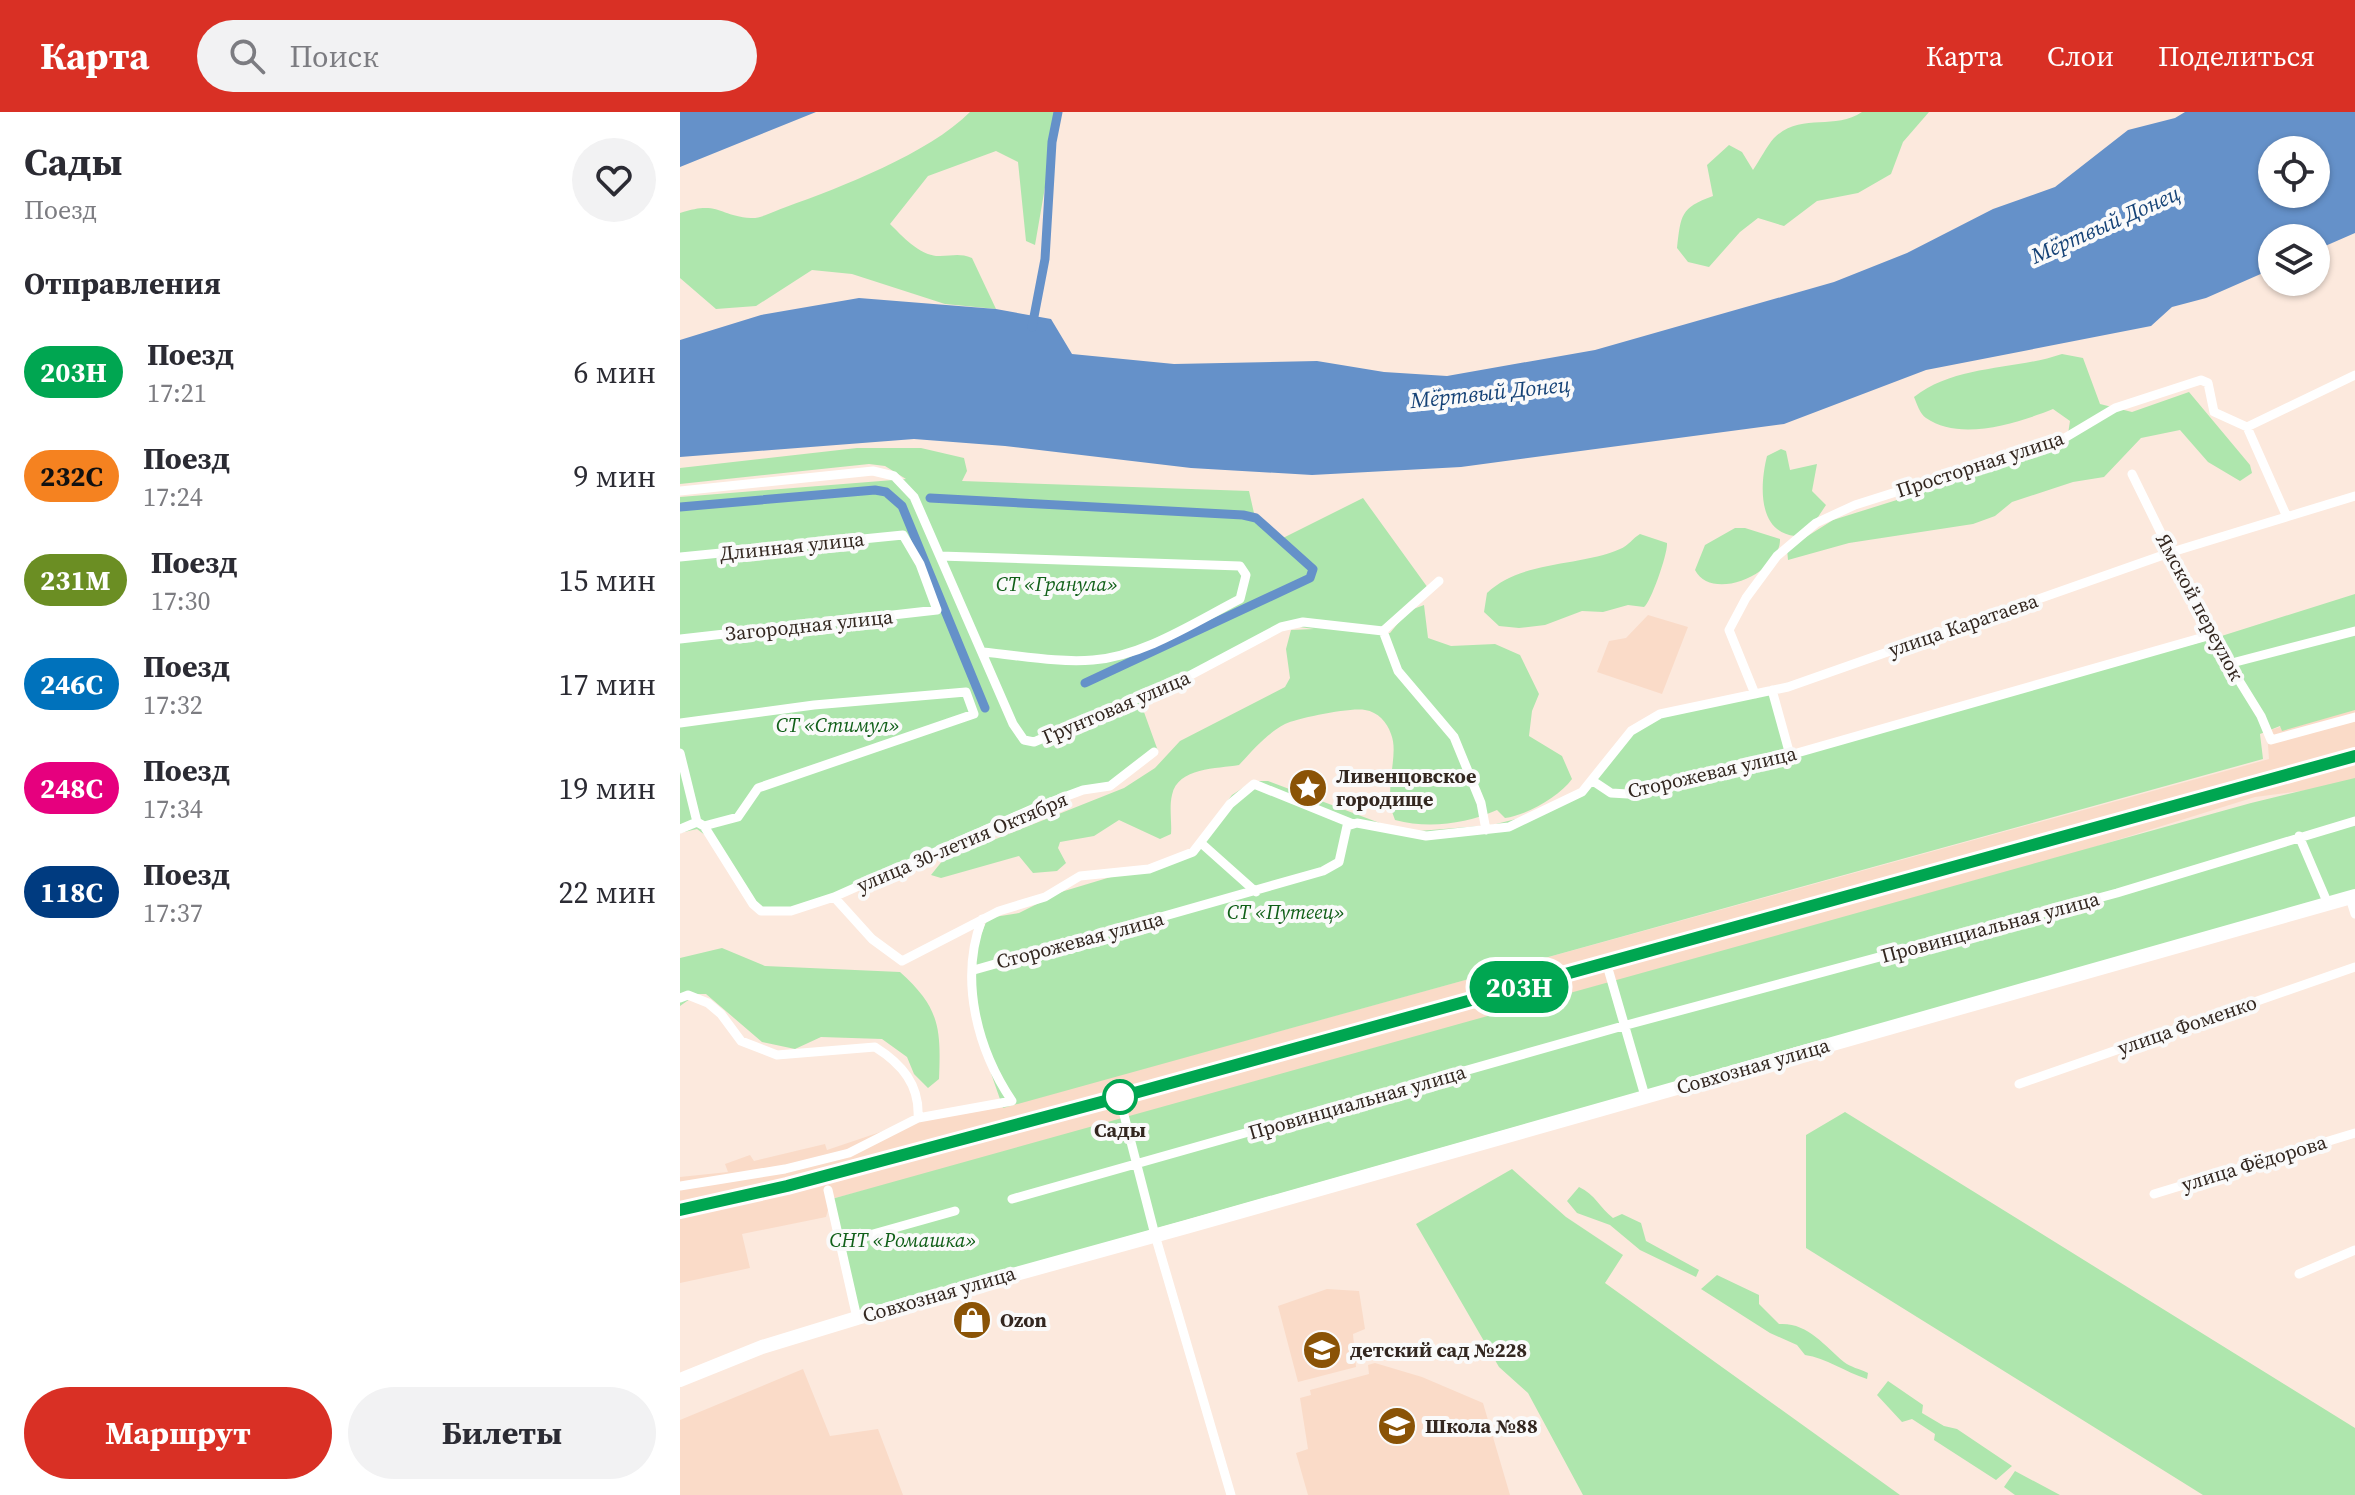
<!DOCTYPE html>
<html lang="ru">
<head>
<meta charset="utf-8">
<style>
	:root { --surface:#fff; --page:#f2f2f3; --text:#2b2b33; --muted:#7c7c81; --accent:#d93025 }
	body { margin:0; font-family:"Source Serif 4",serif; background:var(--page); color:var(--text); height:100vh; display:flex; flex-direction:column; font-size:30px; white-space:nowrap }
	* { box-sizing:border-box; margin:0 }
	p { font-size:26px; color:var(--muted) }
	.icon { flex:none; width:44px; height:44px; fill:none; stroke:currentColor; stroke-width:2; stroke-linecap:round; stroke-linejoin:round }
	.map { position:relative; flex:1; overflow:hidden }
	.drawer { display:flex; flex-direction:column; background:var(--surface); width:680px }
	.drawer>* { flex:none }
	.badge { padding:0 16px; border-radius:26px; font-size:28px; line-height:52px }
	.controls { position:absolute; left:1578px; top:24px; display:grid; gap:16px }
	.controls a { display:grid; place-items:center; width:72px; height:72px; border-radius:50%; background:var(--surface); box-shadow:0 2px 6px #0004; font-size:40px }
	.map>.badge { position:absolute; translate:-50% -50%; box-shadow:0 0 0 4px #fff }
	h2 { padding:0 24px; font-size:30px; line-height:72px }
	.round { display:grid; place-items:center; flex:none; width:84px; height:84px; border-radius:42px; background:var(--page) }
	.headline { display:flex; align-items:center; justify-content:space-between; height:136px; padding:0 24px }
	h1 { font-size:38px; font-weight:700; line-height:60px }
	.primary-button { display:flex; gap:16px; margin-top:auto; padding:16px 24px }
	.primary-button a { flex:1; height:92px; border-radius:48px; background:var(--accent); color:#fff; font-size:32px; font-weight:700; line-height:92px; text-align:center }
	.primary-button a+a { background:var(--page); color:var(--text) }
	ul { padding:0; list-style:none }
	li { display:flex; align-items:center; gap:24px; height:104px; padding:0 24px }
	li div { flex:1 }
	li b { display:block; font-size:30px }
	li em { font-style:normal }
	li .badge { min-width:88px; font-weight:700; text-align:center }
	header { display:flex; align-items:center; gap:48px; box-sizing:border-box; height:112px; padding:0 40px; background:var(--accent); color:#fff }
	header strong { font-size:38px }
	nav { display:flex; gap:44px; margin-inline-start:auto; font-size:28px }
	.search { width:560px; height:72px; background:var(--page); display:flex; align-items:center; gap:20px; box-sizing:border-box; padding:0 28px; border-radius:44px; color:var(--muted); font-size:30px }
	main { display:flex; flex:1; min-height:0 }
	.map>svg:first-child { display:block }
</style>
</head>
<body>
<header>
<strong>Карта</strong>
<div class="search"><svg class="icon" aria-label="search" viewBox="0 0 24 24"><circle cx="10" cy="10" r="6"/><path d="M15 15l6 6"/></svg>Поиск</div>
<nav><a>Карта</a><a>Слои</a><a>Поделиться</a></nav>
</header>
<main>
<section class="drawer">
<div class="headline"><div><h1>Сады</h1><p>Поезд</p></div><a class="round"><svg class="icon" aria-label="heart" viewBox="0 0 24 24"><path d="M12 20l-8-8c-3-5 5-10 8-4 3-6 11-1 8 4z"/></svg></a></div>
<h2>Отправления</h2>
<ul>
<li><span class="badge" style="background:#00a651;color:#fff">203Н</span><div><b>Поезд</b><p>17:21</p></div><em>6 мин</em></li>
<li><span class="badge" style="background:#f58220;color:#111">232C</span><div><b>Поезд</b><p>17:24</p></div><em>9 мин</em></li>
<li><span class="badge" style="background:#6b8e23;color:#fff">231М</span><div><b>Поезд</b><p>17:30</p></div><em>15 мин</em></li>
<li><span class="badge" style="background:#0072bc;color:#fff">246С</span><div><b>Поезд</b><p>17:32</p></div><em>17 мин</em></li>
<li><span class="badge" style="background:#e6007e;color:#fff">248С</span><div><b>Поезд</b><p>17:34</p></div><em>19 мин</em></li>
<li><span class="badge" style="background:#003b80;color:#fff">118С</span><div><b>Поезд</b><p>17:37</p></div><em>22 мин</em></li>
</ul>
<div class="primary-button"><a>Маршрут</a><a>Билеты</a></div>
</section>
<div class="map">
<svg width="1675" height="1383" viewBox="0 0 1675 1383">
	<rect width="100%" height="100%" fill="#fce9dd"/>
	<path fill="#fadbc8" d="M968 503 1008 515 982 582 917 560 929 529 946 526Z
		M1675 592V672L1575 685 1373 748 435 1013 151 1087 146 1105 62 1122 70 1156 0 1171V1065L48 1060 45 1052 70 1043 74 1049 145 1032 147 1038 227 1011 334 992 1589 647 1587 619Z
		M647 1177 679 1179 685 1217 673 1222 676 1255 618 1270 598 1194Z
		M695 1251 742 1265 803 1291 830 1383H628L616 1341 628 1337 620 1286 631 1283 630 1278 689 1262 688 1253Z
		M123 1257 150 1324 198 1317 223 1383H0V1308Z"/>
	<path fill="#aee6ad" d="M290 0H378L355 133 346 129 338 50 316 39 248 64 210 112C222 124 241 145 260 144 273 144 279 141 292 146L316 197 265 192 172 162 132 158 76 194 36 197 0 166V101C39 88 38 104 71 106 81 107 96 98 106 95 161 75 248 42 290 0Z
		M1182 0H1249L1223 30 1211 62 1178 81 1137 89 1104 114 1078 106 1060 120 1029 155 1008 150 997 136C1001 103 1000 96 1033 84L1027 53 1049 33 1062 40 1073 58C1080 48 1086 35 1094 26 1120 0 1154 19 1182 0Z
		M1382 242 1403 246 1420 292 1452 300 1509 280 1570 353 1572 361 1560 369 1528 350 1500 318 1461 326 1424 365 1393 370 1332 390 1315 404 1293 412 1169 431 1108 448 1107 437 1153 408 1386 335 1390 309 1373 297C1338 311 1280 330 1246 306 1240 302 1237 292 1234 285 1277 252 1332 259 1382 242Z
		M177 336H241L284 346 287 359 282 369 569 379 576 410 597 429 683 386 748 476 694 521H710L728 499 744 493 748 526 771 534 815 532 840 543 859 582 852 599 849 624 882 644 892 667C879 685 847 703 825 706L817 698C785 712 749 717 715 708 702 677 720 644 711 622 707 610 698 600 685 598 671 595 618 606 605 612 585 623 574 637 559 653 537 657 498 655 492 683 489 695 492 710 491 722L480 727 439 708 414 724 380 730 378 736 386 751 377 759 353 761 339 744 261 766 251 763 263 748 444 676 475 656 500 629 605 575 610 566 606 537 611 518 634 517 612 514 460 589 478 639 432 671 301 720 199 767 97 800 78 797 25 723 17 717 0 721V385L226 367 205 354 189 352 0 372V356Z
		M1101 337 1106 339 1110 358 1137 352 1132 379 1146 393 1138 405 1115 424C1077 420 1080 372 1087 344Z
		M1055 416H1065L1100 427C1101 461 1032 491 1015 458L1025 433Z
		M960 422 987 431C988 441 971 490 964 495L948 493 923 500 902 499 865 513 839 516 819 514 804 500 807 481C841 448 899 455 940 437 948 434 953 426 960 422Z
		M1675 482V598L1602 619 1600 614 1580 622 1583 647 323 996C300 927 275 877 308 806L339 801 381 780 507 742 552 683 573 669H588L713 716 739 719 812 713 868 699 904 679 962 609 1090 577 1111 643 1532 527Z
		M1675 666V778L177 1201 148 1088 1571 691Z
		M42 836 85 854 220 860C260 896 261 916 259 967L248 976 234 962 227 945 202 927 141 925 115 937 82 930 26 882H17L0 894V846Z
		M1165 1000 1675 1316V1383H1523L1126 1136V1023Z
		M832 1057 886 1105 943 1143 925 1171 1220 1383H903L848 1281 819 1255 736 1112Z
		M899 1075C915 1082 920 1096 933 1106L942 1102 961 1111 966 1129 1019 1158 1016 1165 960 1138 930 1113 897 1101 887 1089Z
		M1037 1163 1079 1183V1192L1099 1212C1127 1210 1144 1233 1164 1250 1170 1255 1180 1257 1188 1261L1187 1267C1165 1260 1146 1246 1125 1243L1117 1233 1090 1221 1021 1177Z
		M1208 1269 1243 1293 1242 1301 1264 1314 1277 1317 1332 1354 1316 1368 1254 1328 1255 1322 1232 1307 1222 1310 1197 1283Z
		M1335 1359 1380 1383H1335L1324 1375Z"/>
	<path fill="#6591c9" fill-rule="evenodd" d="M0 0H136L0 55Z
		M1505 0H1675V121L1636 138V126H1592V157L1526 186 1492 195 1471 214 1246 258 1104 312 781 355 632 363 511 356 325 334 234 327 0 345V228L81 203 179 186 316 197 371 207 392 242 494 252 637 249 704 260 767 264 915 238 1154 170 1227 141 1313 97 1375 75 1448 18 1495 6ZM1592 38H1636V82H1592Z"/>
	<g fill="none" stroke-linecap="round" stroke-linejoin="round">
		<path stroke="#6591c9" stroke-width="9" d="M352 215 365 147 372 30 378 0
			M250 386 563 403 576 406 633 457 630 466 405 571
			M0 395 195 378 206 380 222 394 305 596"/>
		<path stroke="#fff" stroke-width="9" d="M1567 315 1607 405
			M1452 362 1531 523 1581 604 1591 628 1675 605
			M0 379 193 359 214 364 234 385 333 612 344 628 354 630 507 565 601 515 623 510 703 519 718 559 774 625 801 691 806 718
			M260 444 560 454 566 463 560 487C515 510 464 544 413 548 377 551 338 543 302 540
			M0 445 223 423 240 452 257 498 0 527
			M703 519 759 469
			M1548 552 1675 519
			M1092 578 1110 643
			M1075 582 1049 518 1066 486 1097 444 1136 411 1175 393 1383 327 1435 296 1521 268 1528 271 1534 300 1567 315 1675 263
			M0 611 134 593 286 580 294 602 78 676 58 705 24 714
			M0 641 17 710 24 714 73 792 81 799H111L154 785 352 697 403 678 430 674 474 640
			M913 669 931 681 948 682 1110 643 1531 523
			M0 717 17 710
			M1619 724 1648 792
			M521 731 576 780
			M154 785 192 827 222 849 319 799 365 785 400 764 469 757 513 740 550 692 574 672 673 712
			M1670 786 1675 802
			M294 858 643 759 659 750 667 714 677 711 746 724 829 715 902 680 951 619 980 602 1108 575 1492 440 1675 384
			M929 860 965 984
			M0 886 8 883 28 891 41 902 61 929 97 943 195 935C222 952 240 973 238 1006
			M1339 972 1675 855
			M443 999 475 1123 551 1383
			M0 1074 105 1057 169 1041 238 1006 332 989C297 937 279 867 302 807
			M148 1078 177 1206
			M1474 1082 1675 1021
			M332 1087 943 914 1437 781 1675 709
			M161 1131 275 1099
			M1619 1162 1675 1138"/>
		<path stroke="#fff" stroke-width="14" d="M0 1268 82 1235 177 1206 506 1115 1675 784"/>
		<path stroke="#6d5f57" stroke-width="2" stroke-dasharray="10 10" stroke-linecap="butt" d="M0 1098 107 1074 440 985 1675 644"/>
	</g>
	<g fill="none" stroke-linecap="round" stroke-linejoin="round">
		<g stroke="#fff" stroke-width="18">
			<path id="line" d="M0 1098 107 1074 440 985 1675 644"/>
		</g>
		<use href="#line" stroke="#00a651" stroke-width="12"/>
	</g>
	<defs>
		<g id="sight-disc" transform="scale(2)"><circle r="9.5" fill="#8a5306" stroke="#fafafa"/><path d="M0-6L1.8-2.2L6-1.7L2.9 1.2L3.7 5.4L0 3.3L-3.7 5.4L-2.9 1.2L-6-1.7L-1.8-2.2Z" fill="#fff"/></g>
		<g id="shop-disc" transform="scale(2)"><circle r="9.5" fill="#8a5306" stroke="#fafafa"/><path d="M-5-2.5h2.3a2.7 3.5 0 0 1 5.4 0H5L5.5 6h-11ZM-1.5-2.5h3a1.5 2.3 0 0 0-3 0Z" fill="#fff"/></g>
		<g id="school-disc" transform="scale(2)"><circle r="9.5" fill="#8a5306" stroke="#fafafa"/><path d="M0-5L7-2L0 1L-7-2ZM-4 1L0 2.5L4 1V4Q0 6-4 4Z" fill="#fff"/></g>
	</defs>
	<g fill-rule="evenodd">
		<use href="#sight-disc" x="628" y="676"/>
		<use href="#shop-disc" x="292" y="1208"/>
		<use href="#school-disc" x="642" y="1238"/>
		<use href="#school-disc" x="717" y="1314"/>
	</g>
	<circle fill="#fff" stroke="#00a651" stroke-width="4" cx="440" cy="985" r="16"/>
	<g text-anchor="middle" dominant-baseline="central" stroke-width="8" stroke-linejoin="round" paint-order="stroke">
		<g font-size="20" fill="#332720" stroke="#fafafa">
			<text transform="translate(1300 352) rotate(-18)">Просторная улица</text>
			<text transform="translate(112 434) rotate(-6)">Длинная улица</text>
			<text transform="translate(1520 495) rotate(62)">Ямской переулок</text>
			<text transform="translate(129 513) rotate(-6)">Загородная улица</text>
			<text transform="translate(1283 513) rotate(-19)">улица Каратаева</text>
			<text transform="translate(436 595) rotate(-23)">Грунтовая улица</text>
			<text transform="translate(1032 660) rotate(-13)">Сторожевая улица</text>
			<text transform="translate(282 730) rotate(-23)">улица 30-летия Октября</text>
			<text transform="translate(1310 815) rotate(-15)">Провинциальная улица</text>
			<text transform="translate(400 828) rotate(-15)">Сторожевая улица</text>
			<text transform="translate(1507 913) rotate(-19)">улица Фоменко</text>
			<text transform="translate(1073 954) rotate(-16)">Совхозная улица</text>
			<text transform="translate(677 990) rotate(-16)">Провинциальная улица</text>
			<text transform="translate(1574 1051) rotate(-17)">улица Фёдорова</text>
			<text transform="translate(259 1182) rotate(-16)">Совхозная улица</text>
		</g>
		<g font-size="20" font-style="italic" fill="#105f18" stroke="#fafafa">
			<text x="377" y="472">СТ «Гранула»</text>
			<text x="158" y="613">СТ «Стимул»</text>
			<text x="606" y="800">СТ «Путеец»</text>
			<text x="223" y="1128">СНТ «Ромашка»</text>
		</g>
		<g font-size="20" font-weight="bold" fill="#332720" stroke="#fafafa" text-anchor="start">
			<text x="656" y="664">Ливенцовское<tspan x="656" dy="23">городище</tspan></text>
			<text x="320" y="1208">Ozon</text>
			<text x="670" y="1238">детский сад №228</text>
			<text x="745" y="1314">Школа №88</text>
		</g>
		<g font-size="20" font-weight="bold" fill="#332720" stroke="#fafafa">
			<text x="440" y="1018">Сады</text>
		</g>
		<g font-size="22" font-style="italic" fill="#154276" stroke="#fafafa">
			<text transform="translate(1425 112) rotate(-24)">Мёртвый Донец</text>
			<text transform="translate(810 280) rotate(-6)">Мёртвый Донец</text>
		</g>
	</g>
</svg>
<div class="controls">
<a><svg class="icon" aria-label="locate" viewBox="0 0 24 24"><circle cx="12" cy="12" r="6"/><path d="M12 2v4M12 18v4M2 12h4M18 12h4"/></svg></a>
<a><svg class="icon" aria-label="layers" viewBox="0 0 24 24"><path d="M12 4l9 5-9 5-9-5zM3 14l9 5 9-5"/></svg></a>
</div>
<b class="badge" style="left:839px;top:875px;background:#00a651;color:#fff">203Н</b>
</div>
</main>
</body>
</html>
